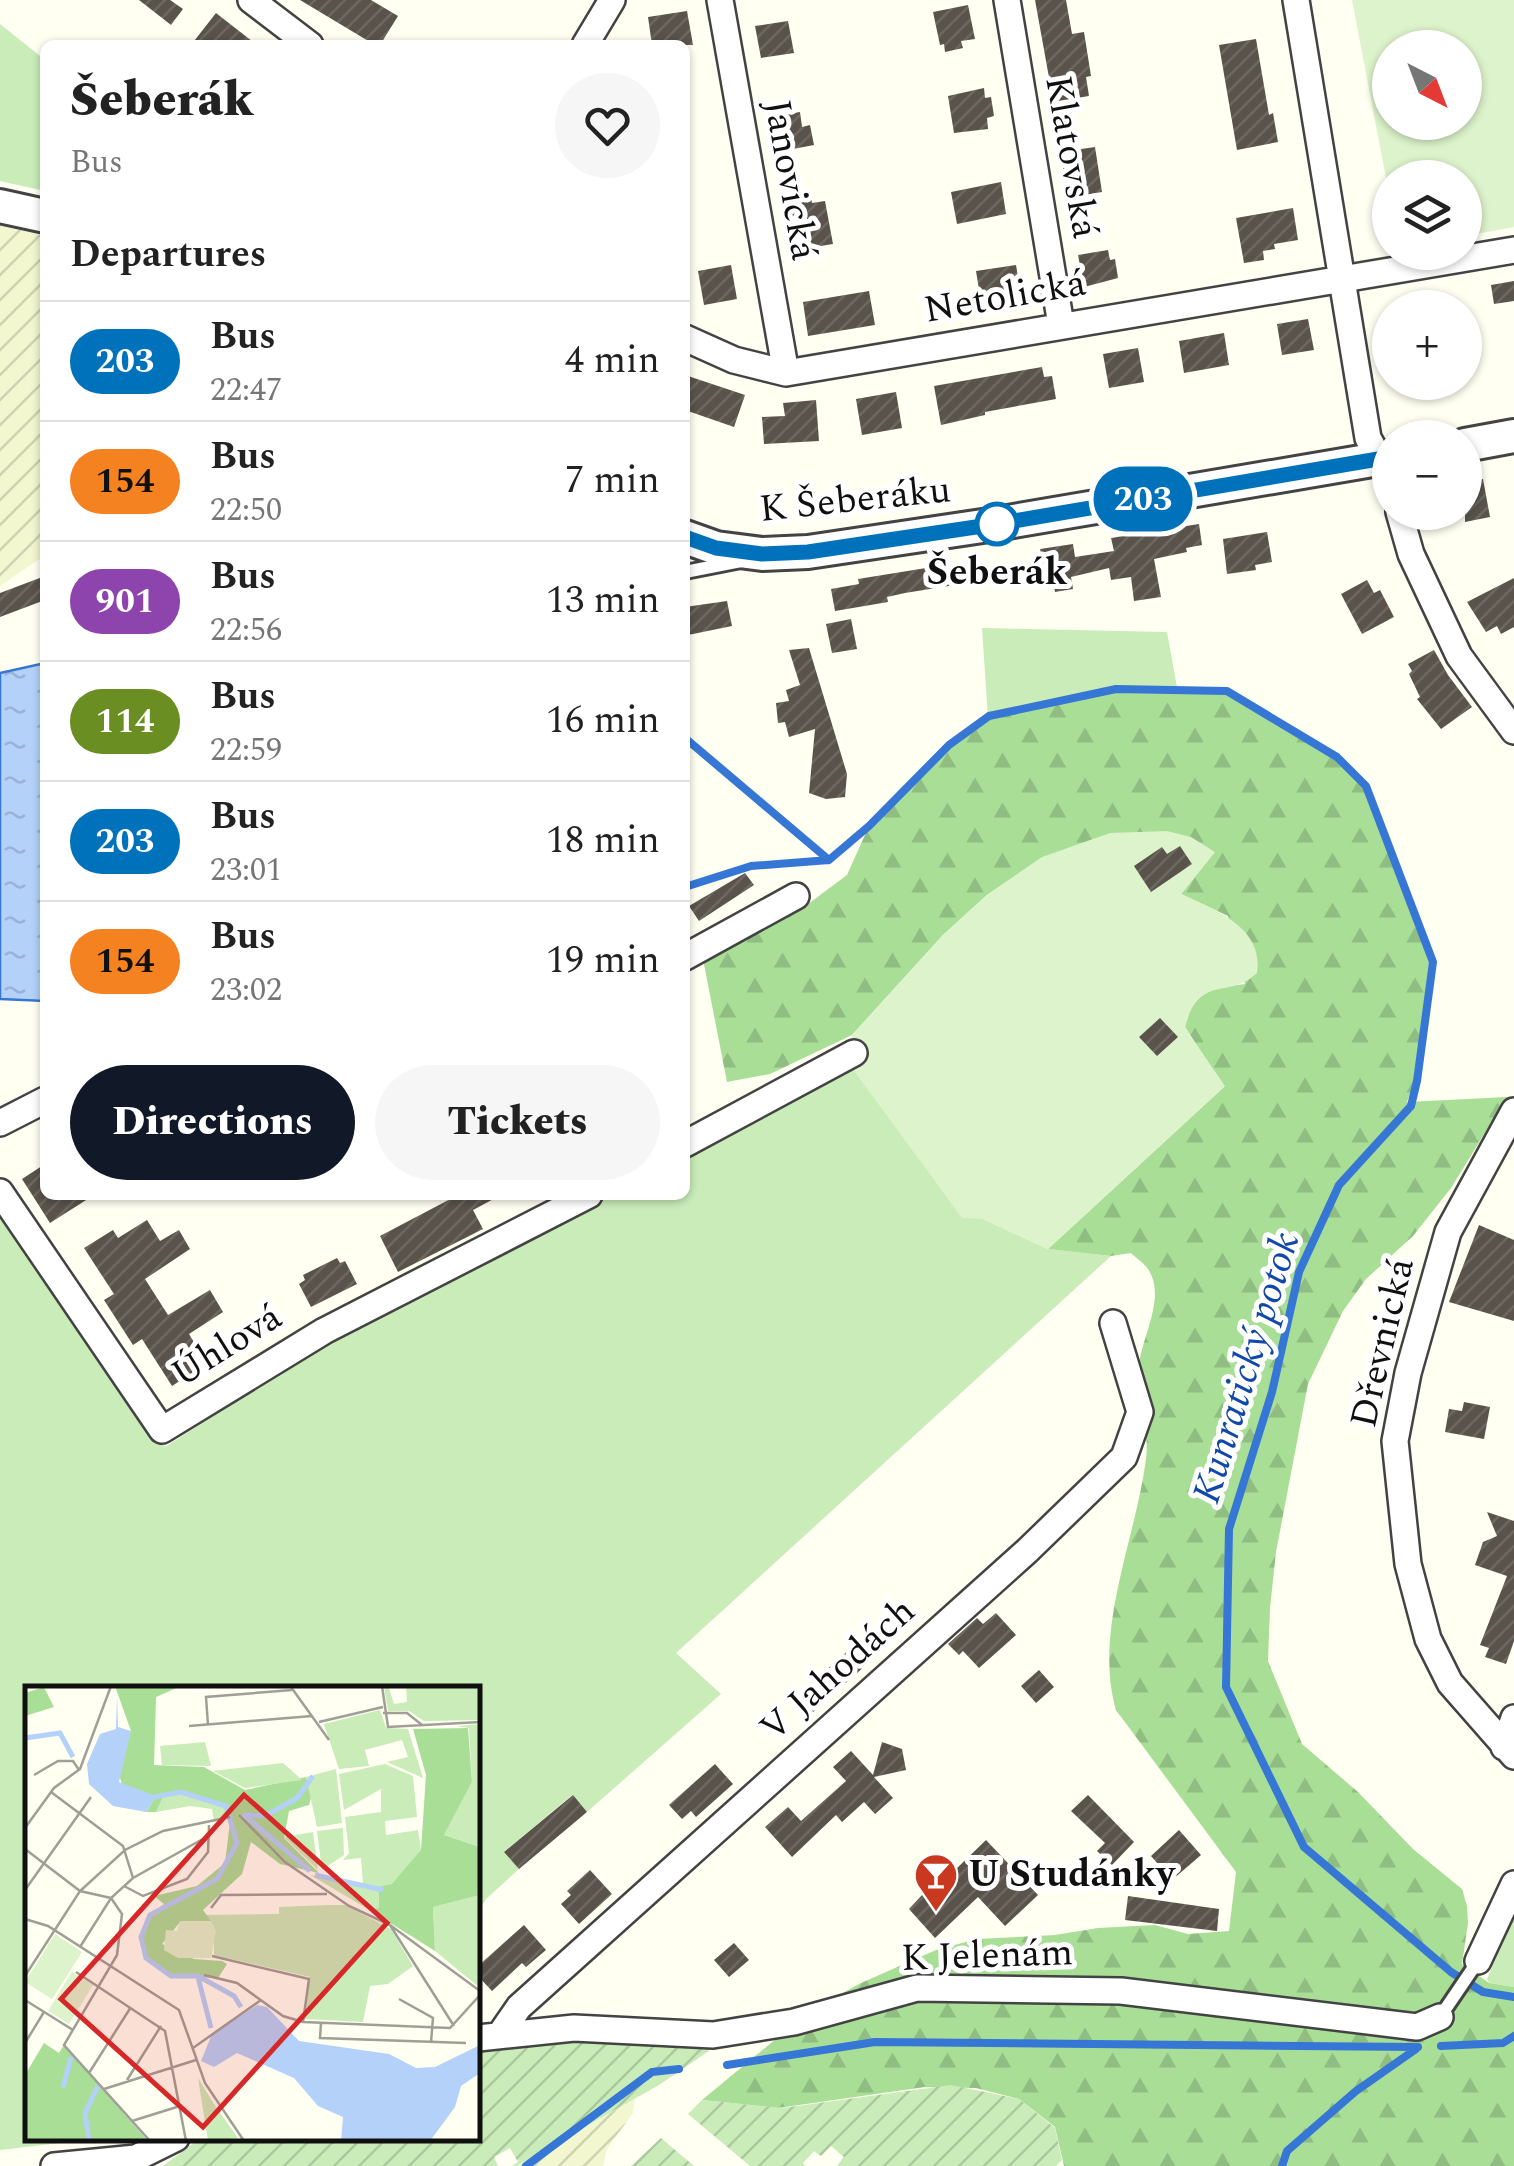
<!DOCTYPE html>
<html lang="en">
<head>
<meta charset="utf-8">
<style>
	:root { --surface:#fff; --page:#f6f6f6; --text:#222; --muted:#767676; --line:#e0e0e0; --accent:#111827 }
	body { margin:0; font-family:Spectral,serif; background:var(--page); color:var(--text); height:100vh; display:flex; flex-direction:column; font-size:38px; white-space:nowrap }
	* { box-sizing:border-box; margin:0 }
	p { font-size:32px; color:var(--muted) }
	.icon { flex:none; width:55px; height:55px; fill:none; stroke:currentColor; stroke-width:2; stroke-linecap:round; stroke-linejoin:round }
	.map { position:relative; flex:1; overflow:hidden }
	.panel { position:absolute; left:40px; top:40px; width:650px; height:1160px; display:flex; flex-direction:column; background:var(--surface); border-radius:15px; box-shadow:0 2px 8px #0004 }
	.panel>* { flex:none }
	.badge { padding:0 20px; border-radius:32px; font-size:35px; line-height:65px }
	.needle { width:65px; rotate:138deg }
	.controls { position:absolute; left:1372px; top:30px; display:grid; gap:20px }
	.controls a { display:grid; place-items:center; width:110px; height:110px; border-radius:50%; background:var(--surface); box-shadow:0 2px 8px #0004; font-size:50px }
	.map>.badge { position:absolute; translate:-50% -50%; box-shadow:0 0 0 5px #fff }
	h2 { padding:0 30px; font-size:38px; line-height:90px }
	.round { display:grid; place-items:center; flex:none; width:105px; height:105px; border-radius:52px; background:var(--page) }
	.summary { display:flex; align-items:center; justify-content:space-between; height:170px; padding:0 30px }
	h1 { font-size:48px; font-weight:800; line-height:75px }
	.action { display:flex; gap:20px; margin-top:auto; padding:20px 30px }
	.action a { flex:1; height:115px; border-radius:60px; background:var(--accent); color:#fff; font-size:40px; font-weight:800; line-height:115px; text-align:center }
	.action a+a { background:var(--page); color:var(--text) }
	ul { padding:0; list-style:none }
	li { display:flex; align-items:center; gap:30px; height:120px; padding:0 30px; border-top:2px solid var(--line) }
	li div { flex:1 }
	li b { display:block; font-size:38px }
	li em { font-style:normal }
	li .badge { min-width:110px; font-weight:700; text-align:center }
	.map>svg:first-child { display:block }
</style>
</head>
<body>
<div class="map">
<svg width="1514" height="2166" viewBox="0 0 1514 2166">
	<defs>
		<pattern id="farmland-furrows" width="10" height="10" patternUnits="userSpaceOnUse" patternTransform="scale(2.5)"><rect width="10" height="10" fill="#f2f7d0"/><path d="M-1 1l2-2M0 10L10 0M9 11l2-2" fill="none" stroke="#ced3b2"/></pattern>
		<pattern id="forest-firs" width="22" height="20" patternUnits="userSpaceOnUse" patternTransform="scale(2.5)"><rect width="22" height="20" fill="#a9de97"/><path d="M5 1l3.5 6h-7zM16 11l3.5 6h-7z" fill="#90bd81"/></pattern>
		<pattern id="garden-furrows" width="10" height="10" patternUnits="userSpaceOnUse" patternTransform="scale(2.5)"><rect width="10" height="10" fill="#c9ecb9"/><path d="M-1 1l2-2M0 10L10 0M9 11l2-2" fill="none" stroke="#acc99e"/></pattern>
		<pattern id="water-ripples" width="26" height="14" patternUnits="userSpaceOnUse" patternTransform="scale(2.5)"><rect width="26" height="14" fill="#b4d1fa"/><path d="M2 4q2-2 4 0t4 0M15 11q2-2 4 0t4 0" fill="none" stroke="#9ab2d5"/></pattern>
		<pattern id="building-hatch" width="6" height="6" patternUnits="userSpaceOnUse" patternTransform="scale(2.5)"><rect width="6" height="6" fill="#59534b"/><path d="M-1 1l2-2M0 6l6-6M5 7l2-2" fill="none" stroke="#6c6761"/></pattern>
	</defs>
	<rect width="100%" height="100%" fill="#fffff2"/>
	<path fill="url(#farmland-furrows)" d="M0 225 45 236V555L0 586Z
		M635 2099 633 2113 607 2149 603 2166H516Z"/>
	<path fill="#c9ecb9" d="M0 24 45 60V191L0 181Z
		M982 628 1167 632 1178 693 1115 689 988 718Z
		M849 1064 983 1219 1048 1249 1111 1256 676 1653 721 1694 587 1812 572 1795 505 1851 519 1869 486 1899 478 1913V1688H28V2138L95 2139 0 2150V1209L122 1396 165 1447 339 1335 602 1195H685V1151Z
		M1514 1914V1987L1489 1983 1487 1979Z"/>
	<path fill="url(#forest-firs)" d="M1116 689 1221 691 1337 757 1365 787 1433 962 1417 1075 1407 1102 1507 1097 1451 1188 1413 1236 1366 1279 1343 1311 1308 1384 1276 1552 1270 1608 1268 1661 1302 1744 1358 1792 1413 1849 1462 1889 1467 1906 1468 1923 1462 1964 1489 1983 1514 1987V2166H1064L1055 2127 1019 2099 976 2088 925 2087 778 2108 702 2100 811 2010 861 1983 936 1950 977 1939 1055 1935 1098 1928 1155 1925 1188 1934 1229 1931 1236 1872 1116 1710C1093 1631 1136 1538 1146 1459 1150 1429 1137 1397 1139 1367 1141 1337 1167 1298 1148 1269 1144 1263 1136 1258 1131 1253L1111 1256 1048 1249 1224 1087 1185 1027C1194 990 1211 989 1245 984L1228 916 1181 894 1214 853 988 894 943 935 852 1035 770 1074 727 1082 702 954 804 907 847 875 869 826 949 745 989 716Z"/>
	<path fill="url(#garden-furrows)" d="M545 2037 707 2045 709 2051 659 2085 516 2166H512L518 2162 510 2148 494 2157 498 2166H163L199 2139 478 2138V2047Z
		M951 2085 1019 2099 1055 2128 1062 2160 1056 2166H837L844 2157 831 2146 821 2156 814 2151 803 2163 805 2166H750L688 2114 702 2100 782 2108Z
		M661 2138 694 2166H631Z"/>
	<path fill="#ddf3cb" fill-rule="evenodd" d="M1352 0H1514V227L1465 236V178H1390V199ZM1390 48H1465V122H1390Z
		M1167 831 1191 837 1215 852 1181 894C1215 910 1264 927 1257 973 1227 1001 1198 972 1185 1028L1225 1086 1048 1249 983 1219 962 1218 849 1064 852 1035 943 935 988 894 1042 857 1110 833Z"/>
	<path fill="url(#water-ripples)" stroke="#3676d5" stroke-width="2.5" d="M45 663V1001L0 999V673Z"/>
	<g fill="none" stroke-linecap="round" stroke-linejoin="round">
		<path stroke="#3676d5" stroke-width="8" d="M685 738 829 860
			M685 887 751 866 829 860 869 826 949 745 989 716 1116 689 1227 691 1337 757 1366 786 1433 962 1417 1081 1411 1106 1339 1185 1299 1272 1272 1392 1229 1529 1226 1687 1304 1847 1451 1972 1483 1992 1514 1997
			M1441 2046 1503 2043 1514 2036
			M727 2065 875 2042 1418 2047
			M526 2166 652 2072 679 2069
			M1282 2166 1287 2151 1356 2091 1416 2049"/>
	</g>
	<path fill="url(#building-hatch)" d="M139 0H170L183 9 171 25Z
		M300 0H371L398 16 380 45H375Z
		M1035 0H1066L1072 34 1084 32 1091 76 1086 77 1089 96 1058 101 1055 82 1050 83Z
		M968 5 975 39 961 41 963 48 945 52 944 44 940 45 933 12Z
		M687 11 693 45H652L648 17Z
		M216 13 257 45H191Z
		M788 21 794 53 761 58 755 26Z
		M1256 39 1269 115 1273 113 1278 142 1237 150 1219 45Z
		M984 88 985 98 991 97 994 116 987 118 988 129 954 133 948 96Z
		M800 112 802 127 810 125 814 145 777 152 771 117Z
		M1095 147 1102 192 1072 197 1070 187 1066 188 1061 152Z
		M1001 182 1006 214 957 224 951 192Z
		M810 192 812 203 825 201 833 244 808 248 806 234 788 237 781 197Z
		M1293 208 1298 240 1274 244 1275 249 1263 251 1264 260 1244 263 1236 218Z
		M1108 250 1110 260 1115 259 1118 278 1084 287 1078 255Z
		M731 265 737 299 704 305 698 271Z
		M1016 265 1022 301 982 308 976 271Z
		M1514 281V301L1494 304 1491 285Z
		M869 291 875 325 808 336 803 302Z
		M1308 319 1314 350 1282 355 1277 324Z
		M1224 333 1229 365 1184 373 1179 341Z
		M1138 348 1144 382 1109 388 1103 354Z
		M1042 367 1044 377 1052 376 1056 399 985 412V415L941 425 934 386Z
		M685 375 745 395 734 427 685 410Z
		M896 392 902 428 862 435 856 399Z
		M816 400 819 441 764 444 762 417 785 416 783 403Z
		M1483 479 1490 517 1465 522V482Z
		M1199 524 1202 545 1186 548 1187 552 1154 559 1161 597 1134 601 1131 577 1111 580 1109 568 1071 577 1073 589 1055 592 1053 579 1046 581 1040 549 1073 544 1075 557 1114 551 1111 538Z
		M1267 532 1272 562 1255 565 1256 570 1227 574 1223 539Z
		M957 563 961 584 905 593 887 597 888 602 835 611 831 589 859 584 858 579Z
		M45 576V600L0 617V593Z
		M1514 578V627L1501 634 1497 626 1486 632 1467 602Z
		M1367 580 1374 593 1380 590 1394 617 1362 634 1341 594Z
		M727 601 732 626 688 635 685 607Z
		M851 619 857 649 832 653 826 624Z
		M809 648 847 774 845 797 826 799 809 793 815 729 789 737 785 722 778 723 776 703 789 701 786 690 800 685 789 650Z
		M1434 650 1448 675 1472 707 1441 729 1417 699 1420 697 1409 674 1412 671 1408 664Z
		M1180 846 1192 864 1151 892 1134 866 1162 847 1167 854Z
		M745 873 754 885 699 921 689 906Z
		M1160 1018 1178 1037 1157 1056 1139 1037Z
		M45 1164V1195H94L50 1223 22 1179Z
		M458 1195H501L473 1210 483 1229 398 1272 380 1236Z
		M147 1220 160 1241 179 1230 190 1249 145 1279 168 1315 210 1290 223 1312 189 1334 207 1364 172 1386 142 1339 133 1345 104 1300 114 1294 84 1248 113 1230 118 1238Z
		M1479 1225 1514 1240V1321L1449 1302Z
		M337 1258 340 1263 345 1261 357 1284 311 1307 299 1284 305 1280 303 1275Z
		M1464 1402 1490 1407 1484 1439 1445 1432 1449 1409 1462 1411Z
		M1487 1512 1514 1521V1641L1506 1664 1485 1657 1489 1648 1480 1645 1507 1576 1475 1565 1483 1542 1497 1536Z
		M996 1613 1016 1635 979 1668 963 1651 959 1655 948 1644 977 1618 983 1624Z
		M851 1648 866 1665 812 1713 797 1696Z
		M1039 1670 1054 1687 1036 1703 1021 1686Z
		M882 1742 902 1749 906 1770 874 1777 893 1798 875 1814 864 1802 842 1822 836 1815 792 1857 765 1827 788 1807 801 1821 846 1781 833 1767 851 1751 873 1775Z
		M715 1764 733 1784 696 1817 691 1811 682 1819 669 1805Z
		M573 1795 587 1812 519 1869 504 1852Z
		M1088 1795 1134 1842 1112 1865 1097 1851 1105 1843 1071 1811Z
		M1179 1830 1201 1855 1172 1880 1151 1856Z
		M986 1840 1038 1895 1005 1926 978 1897 935 1938 909 1909 948 1867 953 1872Z
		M590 1870 612 1894 579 1924 561 1904 571 1895 567 1891Z
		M1128 1896 1219 1909 1217 1931 1125 1920Z
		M524 1925 546 1950 526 1967 522 1963 492 1991 478 1976V1966Z
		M734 1943 749 1960 729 1977 714 1960Z"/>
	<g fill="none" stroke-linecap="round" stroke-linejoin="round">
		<g stroke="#434343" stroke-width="18">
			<path id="service" d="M685 572 741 561
				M1440 2017 1478 1961"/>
		</g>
		<g stroke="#434343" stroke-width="30">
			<path id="minor" d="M251 0 310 45
				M720 0 786 373
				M1007 0 1061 325
				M1296 0 1368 438 1390 478
				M585 45 612 0
				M685 338 734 360 786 373 1514 250
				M1399 512 1411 554 1459 656 1514 731
				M685 957 796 896
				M1514 1111 1448 1232 1408 1373 1395 1441 1408 1564 1428 1639 1450 1683 1514 1756
				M0 1123 45 1100
				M685 1144 854 1053
				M0 1192 162 1430 324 1331 589 1195
				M1504 1747 1514 1718
				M1478 1961 1514 1884
				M501 2033 519 2007 1027 1551 1124 1457 1140 1412 1113 1323
				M478 2038 574 2028 713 2035 794 2022 917 1988 1121 1991 1417 2027 1440 2017
				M54 2166 136 2158 176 2138"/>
		</g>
		<g stroke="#434343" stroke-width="38">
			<path id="tertiary" d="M0 206 45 216
				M1465 445 1514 436
				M685 537 716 548 762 554 808 552 996 524 1390 457"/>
		</g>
		<use href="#service" stroke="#fff" stroke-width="12"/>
		<use href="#minor" stroke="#fff" stroke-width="25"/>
		<use href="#tertiary" stroke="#fff" stroke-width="32"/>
	</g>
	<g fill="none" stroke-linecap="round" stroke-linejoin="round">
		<g stroke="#fff" stroke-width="22">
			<path id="line" d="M685 537 716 548 762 554 808 552 996 524 1390 457"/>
		</g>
		<use href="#line" stroke="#0072bc" stroke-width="15"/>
	</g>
	<defs>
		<g id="bar-pin" transform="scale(2.25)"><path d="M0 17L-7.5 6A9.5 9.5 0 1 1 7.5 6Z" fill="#c8391f" stroke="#fff"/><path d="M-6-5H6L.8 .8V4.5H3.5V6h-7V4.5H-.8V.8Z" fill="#fff"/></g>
	</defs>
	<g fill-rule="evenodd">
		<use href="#bar-pin" x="936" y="1875"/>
	</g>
	<circle fill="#fff" stroke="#0072bc" stroke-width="5" cx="997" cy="524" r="20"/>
	<g text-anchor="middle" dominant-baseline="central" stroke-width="10" stroke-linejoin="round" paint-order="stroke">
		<g font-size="38" fill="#101010" stroke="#fff">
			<text transform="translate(1071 157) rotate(80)">Klatovská</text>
			<text transform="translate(790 180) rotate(80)">Janovická</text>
			<text transform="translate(1005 297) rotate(-10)">Netolická</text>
			<text transform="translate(855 500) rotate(-6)">K Šeberáku</text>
			<text transform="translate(1383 1343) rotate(-77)">Dřevnická</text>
			<text transform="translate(227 1346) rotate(-32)">Úhlová</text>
			<text transform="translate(838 1670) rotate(-42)">V Jahodách</text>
			<text transform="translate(987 1956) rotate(-2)">K Jelenám</text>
		</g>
		<g font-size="38" font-weight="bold" fill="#101010" stroke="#fff">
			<text x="997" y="573">Šeberák</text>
		</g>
		<g font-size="38" font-weight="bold" fill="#101010" stroke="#fff" text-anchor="start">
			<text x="968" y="1875">U Studánky</text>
		</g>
		<g font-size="40" font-style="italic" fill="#1148aa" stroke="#fff">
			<text transform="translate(1247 1368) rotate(-73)">Kunratický potok</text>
		</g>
	</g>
	<g transform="translate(25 1686)">
		<rect width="455" height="455" fill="#fffff2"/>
		<path d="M359 0H378L364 2 369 18 382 16 381 0H455V34L399 35 384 25H363ZM455 38V161L419 149 447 96 444 42 432 40ZM151 107 193 117 206 128 189 136 187 123 165 120 131 126 137 109ZM455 209V302L410 265 408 221ZM302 219H320L366 243 388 280 363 298 345 300 338 336 280 333 285 291 189 269V243L180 229 254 228V221ZM173 392 189 418 213 452 183 455Z" fill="#c9ecb9"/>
		<path d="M90 0H156L131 11 129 79 179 81 220 104 281 91 287 108 284 119 264 125 259 152 294 187 255 178 226 156 217 188 178 224 186 235H156L137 258 169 273 197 275 202 278 193 292 146 290 122 273 117 251 125 229 139 218 129 210 172 200 200 177 206 128 193 117 151 107 139 108 131 126H121L131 110 98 102 93 85 106 45ZM19 1 29 21 0 30V7ZM443 42 447 96 419 149 455 161V209L408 221 410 265 343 223 354 222 353 201 396 164 401 89 388 43ZM19 357 34 367 39 359 123 455H0V389Z" fill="#a9de97"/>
		<path d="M355 24 361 42 383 43 398 92 362 76 383 71 377 54 340 64 344 80 314 83 299 38ZM180 56 186 80 137 79 135 60ZM258 77 277 94 220 102 188 85ZM360 78 388 90 392 131 360 135 361 149 393 144 396 164 367 198 353 201 354 222 343 223 285 189 338 198 336 172 318 174 324 167 320 131 356 126V103L319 124 314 88ZM311 83 317 137 292 141 281 91ZM318 142 319 169 297 184 292 145ZM288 146 293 184 259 151Z" fill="#c9ecb9"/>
		<path d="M155 235H186L191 245 186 272H153L139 264 141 244 152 245ZM30 248 57 266 27 313 0 296ZM47 286 68 299 44 338 23 325Z" fill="#ddf3cb"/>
		<path d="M92 9 93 41 106 45 94 96 131 110 121 126 88 120 64 98 62 78 75 48 91 43ZM232 319 242 321 274 355 364 368 391 382 410 381 455 359V387L436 400 430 421 405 455H316L318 431 293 420 269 392 212 367 189 381 176 375 187 348Z" fill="#b4d1fa"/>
		<path fill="none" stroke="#b4d1fa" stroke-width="5" d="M0 52 35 47 48 71M129 111 156 106 201 120 212 157 192 193 125 229 116 251 121 272 146 290H173L209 310 216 321M218 128 285 185M221 129 240 130 272 112 288 90M290 189 358 204M173 291 186 342M38 402 46 371M64 455 60 427 73 400"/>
		<path fill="none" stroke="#9f9f98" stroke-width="2.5" d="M357 0 363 41 455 36M266 1 304 54M358 27H382L397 39M294 36 358 21M183 39 181 11 267 4M164 40 287 30M9 89 33 75H48L54 84M26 106 98 160 108 192M214 129 260 176 324 220 365 239 429 340M0 142 29 102 55 83 86 0M0 163 55 205 86 212M99 200 118 210 162 193 183 166 184 139M0 204 66 111M86 212 97 228 92 269 39 359 125 455M186 222 196 209 302 208M0 233 23 240 154 324 180 397 219 455M365 239 455 305M55 261 86 212 108 192 185 149M187 270 284 293 278 336M51 286 140 345 161 455M179 289 212 297 258 330 278 336 425 342 455 309M0 290 55 205 100 164 138 145 205 131M374 313 408 332 406 356M0 314 48 344M296 337 295 352 441 357M0 357 19 326M168 362 236 314M64 387 106 321M102 394 136 340M79 403 171 374M107 435 155 420"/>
		<path fill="#d62828" fill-opacity="0.15" stroke="#d62828" stroke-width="5" d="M219 109 362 237 178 441 36 313Z"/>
		<rect width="455" height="455" fill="none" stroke="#101010" stroke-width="5"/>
	</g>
</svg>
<div class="controls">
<a><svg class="needle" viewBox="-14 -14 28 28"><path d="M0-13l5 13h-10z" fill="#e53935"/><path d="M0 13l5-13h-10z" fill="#767676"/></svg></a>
<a><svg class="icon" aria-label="layers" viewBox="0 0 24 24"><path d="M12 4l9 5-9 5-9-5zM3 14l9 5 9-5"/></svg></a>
<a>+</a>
<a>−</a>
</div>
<b class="badge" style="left:1143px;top:499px;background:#0072bc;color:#fff">203</b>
<section class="panel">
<div class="summary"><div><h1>Šeberák</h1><p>Bus</p></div><a class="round"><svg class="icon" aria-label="heart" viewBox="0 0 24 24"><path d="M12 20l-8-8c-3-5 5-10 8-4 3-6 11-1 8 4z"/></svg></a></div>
<h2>Departures</h2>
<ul>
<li><span class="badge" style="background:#0072bc;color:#fff">203</span><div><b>Bus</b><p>22:47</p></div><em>4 min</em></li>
<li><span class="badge" style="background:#f58220;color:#111">154</span><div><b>Bus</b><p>22:50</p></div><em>7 min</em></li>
<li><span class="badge" style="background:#8e44ad;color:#fff">901</span><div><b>Bus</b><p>22:56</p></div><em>13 min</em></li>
<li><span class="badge" style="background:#6b8e23;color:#fff">114</span><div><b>Bus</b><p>22:59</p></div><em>16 min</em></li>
<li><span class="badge" style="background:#0072bc;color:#fff">203</span><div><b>Bus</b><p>23:01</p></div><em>18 min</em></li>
<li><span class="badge" style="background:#f58220;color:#111">154</span><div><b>Bus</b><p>23:02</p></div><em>19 min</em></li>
</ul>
<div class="action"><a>Directions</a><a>Tickets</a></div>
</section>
</div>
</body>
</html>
